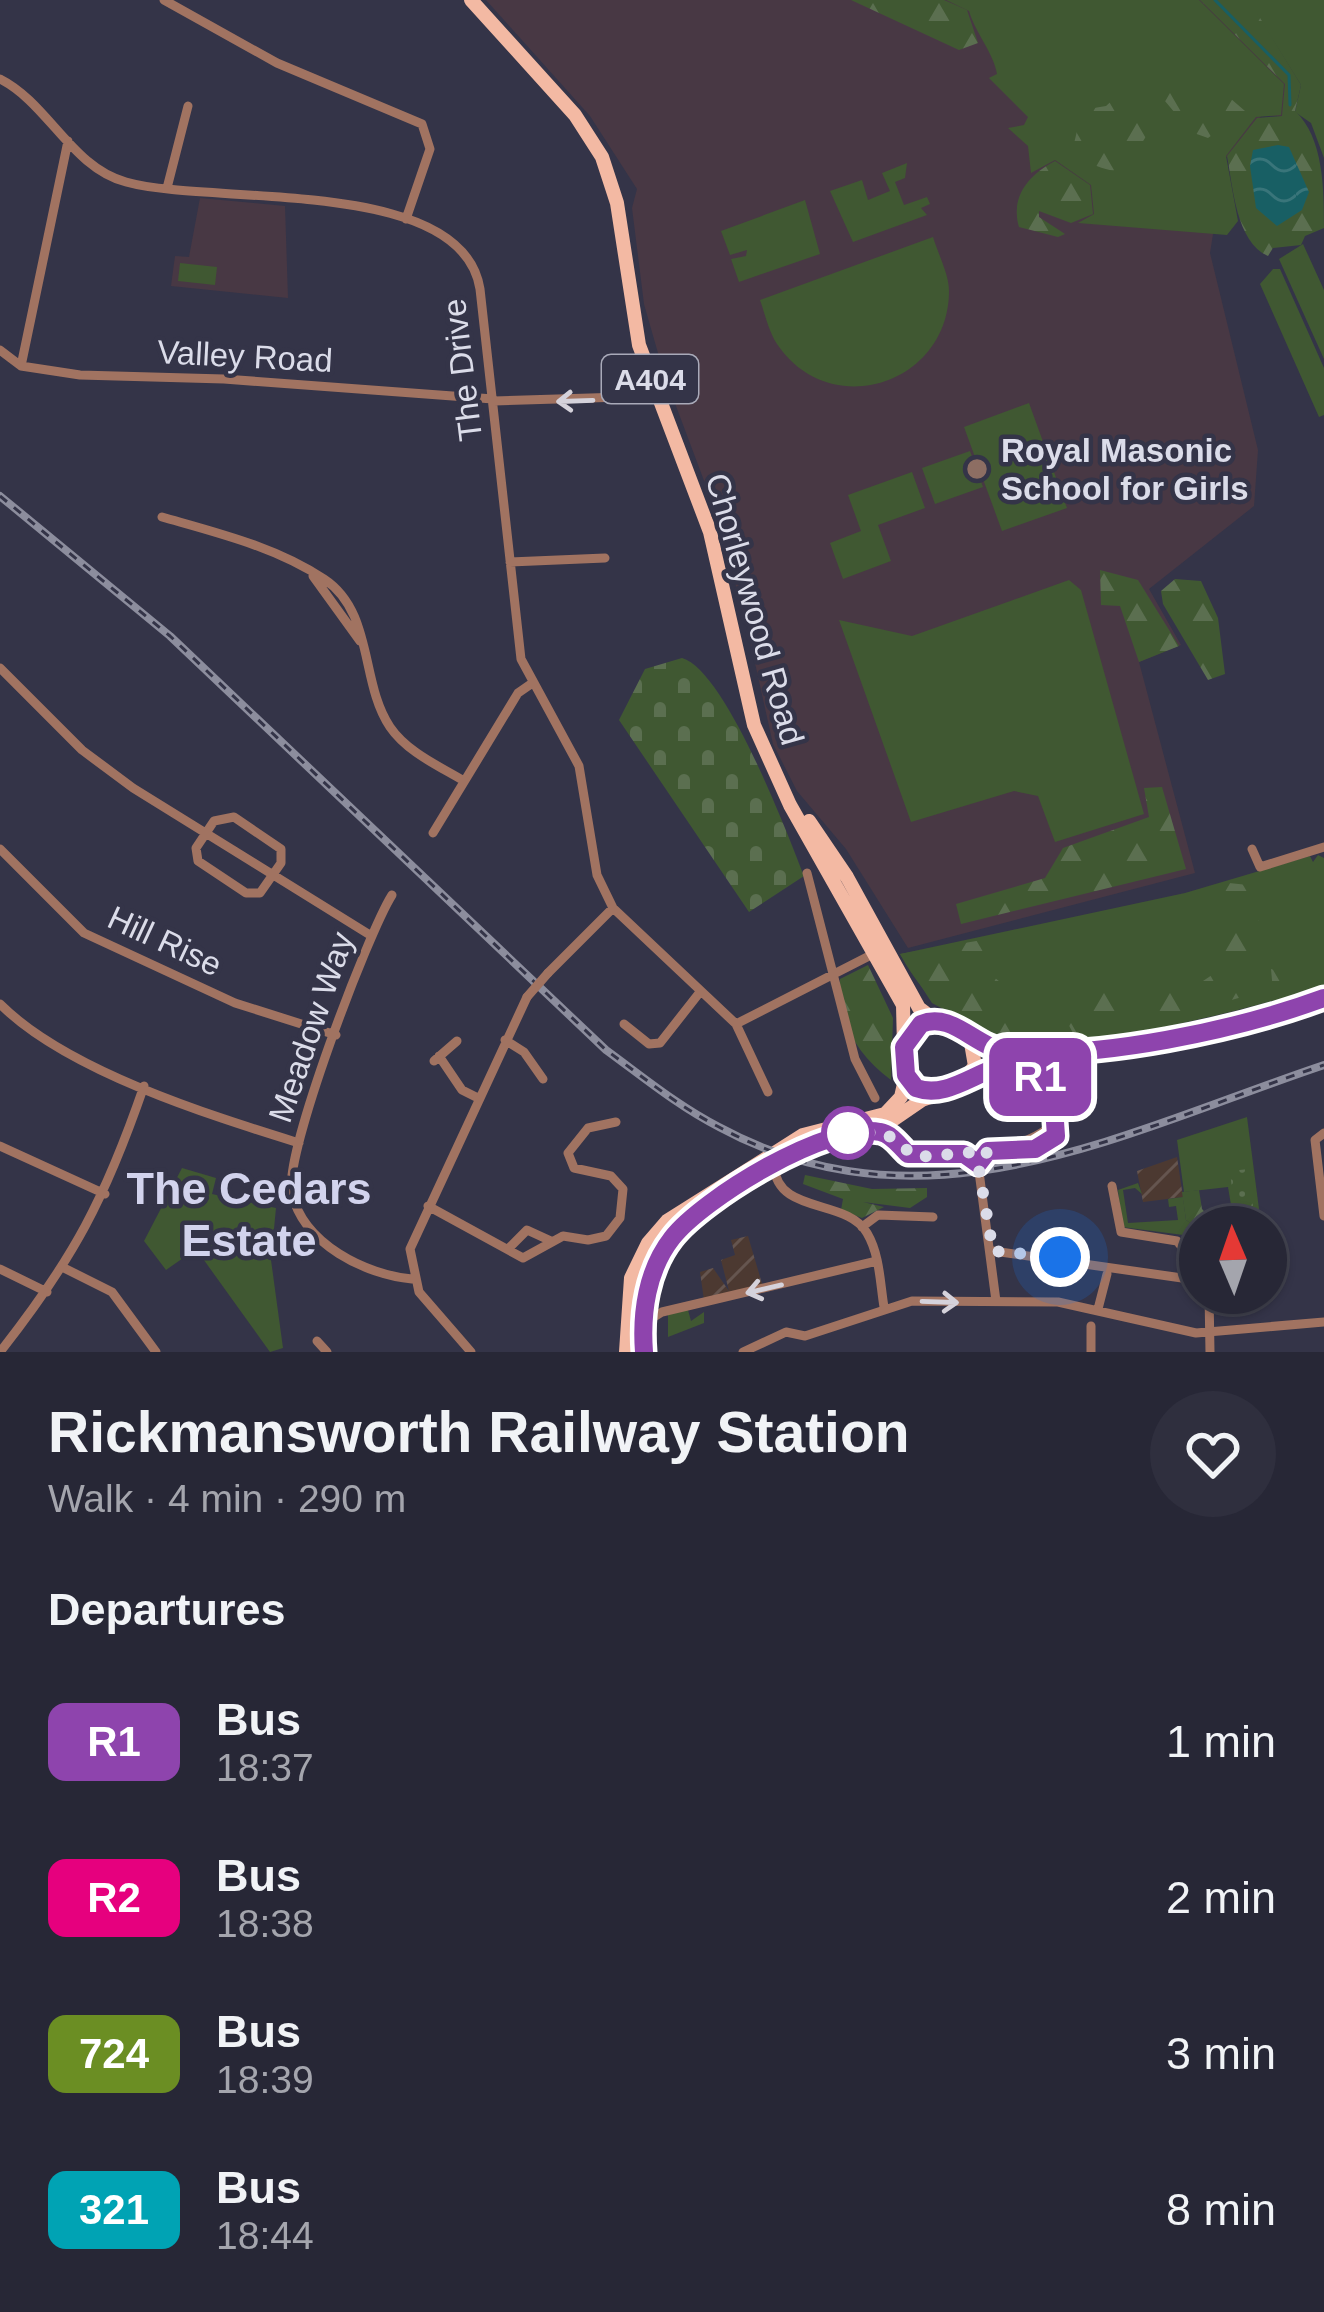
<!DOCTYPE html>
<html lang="en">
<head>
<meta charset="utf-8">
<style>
	:root { --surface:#272736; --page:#2f2f3e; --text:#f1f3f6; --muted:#a4a5ad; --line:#434451 }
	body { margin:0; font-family:Helvetica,sans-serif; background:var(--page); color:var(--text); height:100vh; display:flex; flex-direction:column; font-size:45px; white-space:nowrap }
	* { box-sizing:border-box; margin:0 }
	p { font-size:39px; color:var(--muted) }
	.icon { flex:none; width:66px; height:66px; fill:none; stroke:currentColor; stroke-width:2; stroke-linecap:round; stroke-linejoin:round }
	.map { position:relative; height:1352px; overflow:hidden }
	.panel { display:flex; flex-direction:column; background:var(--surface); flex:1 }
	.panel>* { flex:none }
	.badge { padding:0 24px; border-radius:18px; font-size:42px; line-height:78px }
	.needle { width:78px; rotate:358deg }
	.fabs { position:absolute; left:1179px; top:1206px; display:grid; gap:24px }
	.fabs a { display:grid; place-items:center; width:108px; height:108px; border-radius:50%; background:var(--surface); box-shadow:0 3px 9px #0004,0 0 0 3px var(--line); font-size:60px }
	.you { position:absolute; width:60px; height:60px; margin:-30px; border:9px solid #fff; border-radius:50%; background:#1a73e8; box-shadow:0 0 0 18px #1a73e833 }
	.map>.badge { position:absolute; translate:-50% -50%; box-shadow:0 0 0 6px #fff }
	h2 { padding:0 48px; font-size:45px; line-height:108px }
	.round { display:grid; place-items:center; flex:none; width:126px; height:126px; border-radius:63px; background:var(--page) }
	.headline { display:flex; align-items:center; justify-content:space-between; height:204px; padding:0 48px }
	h1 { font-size:57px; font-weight:800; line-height:90px }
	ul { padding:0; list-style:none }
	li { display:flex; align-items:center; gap:36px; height:156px; padding:0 48px }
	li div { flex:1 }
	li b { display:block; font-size:45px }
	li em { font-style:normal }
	li .badge { min-width:132px; font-weight:700; text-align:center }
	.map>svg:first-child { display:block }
</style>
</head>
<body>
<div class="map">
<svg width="1324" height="1352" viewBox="0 0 1324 1352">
	<defs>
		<pattern id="industrial-furrows" width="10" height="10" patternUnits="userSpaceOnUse" patternTransform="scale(3)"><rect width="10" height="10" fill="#4c3931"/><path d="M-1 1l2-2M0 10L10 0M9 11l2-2" fill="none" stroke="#65554f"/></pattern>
		<pattern id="forest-firs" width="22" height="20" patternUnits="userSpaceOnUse" patternTransform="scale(3)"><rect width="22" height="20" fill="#405832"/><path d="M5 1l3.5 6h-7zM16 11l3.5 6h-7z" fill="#5b6f50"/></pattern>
		<pattern id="cemetery-stones" width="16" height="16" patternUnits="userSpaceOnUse" patternTransform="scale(3)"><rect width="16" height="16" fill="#405832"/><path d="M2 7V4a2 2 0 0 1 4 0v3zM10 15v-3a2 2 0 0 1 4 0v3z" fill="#5b6f50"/></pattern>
		<pattern id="garden-dots" width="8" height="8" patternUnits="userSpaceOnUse" patternTransform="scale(3)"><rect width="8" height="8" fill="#405832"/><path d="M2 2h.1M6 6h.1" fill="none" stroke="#5b6f50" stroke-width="1.8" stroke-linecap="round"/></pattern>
		<pattern id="water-waves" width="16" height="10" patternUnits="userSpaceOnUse" patternTransform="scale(3)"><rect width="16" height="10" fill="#185f64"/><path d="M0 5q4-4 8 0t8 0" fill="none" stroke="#39757a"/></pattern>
	</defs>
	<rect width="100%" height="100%" fill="#343448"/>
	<path fill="url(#industrial-furrows)" d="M1177 1157 1183 1197 1143 1202 1137 1171Z
		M748 1236 763 1287 704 1300 700 1272 713 1268 729 1291 721 1260 735 1255 731 1240Z"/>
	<path fill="#483844" d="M486 0H1218L1294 75V117L1262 115 1225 159 1210 253 1258 450 1254 506 1149 589 1181 645 1139 662 1195 873 908 948 846 849 797 791 773 744 749 636 756 627 754 616 743 612 739 601 727 542 664 374 644 304 632 208 637 189 590 116Z
		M200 198 285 206 288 298 171 286 175 256 189 257Z"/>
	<path fill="#405832" d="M946 0H1199L1284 84 1281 115 1256 117 1226 156 1238 221 1227 235 1078 223 1094 214 1091 185 1055 160 1031 173 1028 146 1008 128 1024 125 1028 117 989 78 997 74C994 54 975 32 969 11Z
		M1248 0H1324V158L1311 123 1295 112 1301 85Z
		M907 163 905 178 895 182 904 205 927 197 930 204 921 208 927 215 853 242 830 191 862 180 868 200 890 191 882 173Z
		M805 200 820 254 739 282 731 259 746 256 747 250 730 255 721 231Z
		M933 237C938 254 949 274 949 291 949 384 830 423 777 344 769 332 765 314 760 300Z
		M1303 244 1324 290V359L1279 259Z
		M180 263 217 267 215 285 178 281Z
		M1273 269H1280L1324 368V415L1319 417 1260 284Z
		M1029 403 1067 508 1002 531 964 427Z
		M970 451 983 487 935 504 922 468Z
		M912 472 925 508 878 525 891 561 843 579 830 543 861 531 848 495Z
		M1069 580 1081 590 1144 814 1055 842 1038 796 1014 791 911 822 839 620 912 636Z
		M1318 855 1324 858V985C1265 1006 1059 1058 1003 1041 955 1027 922 995 900 954L1185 893 1310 856 1313 862Z
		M1247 1117 1259 1209 1232 1211 1228 1187 1184 1192 1177 1140Z
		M182 1168 216 1178 212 1194 276 1208 271 1260 283 1348 270 1352 196 1249 166 1270 144 1241Z
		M1138 1183 1142 1194 1135 1188 1123 1190 1128 1223 1178 1220 1176 1206 1169 1207 1168 1199 1183 1197 1186 1220 1194 1225 1191 1236 1122 1227 1118 1190Z
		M688 1310 691 1321 704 1312V1323L668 1337V1314Z"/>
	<path fill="url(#forest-firs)" d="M851 0H944L967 10 978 43 959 50Z
		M1200 0H1249L1301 85 1295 111C1324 138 1324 190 1324 228L1305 236 1301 245 1273 248 1268 256C1236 242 1233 187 1227 156L1257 118 1282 116 1285 84Z
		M1149 82 1223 92 1245 111 1208 138 1191 132Z
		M1127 87 1160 118C1125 157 1135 193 1072 152L1082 110 1106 106Z
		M1055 161 1090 185 1093 214 1071 223 1039 211V217L1065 234 1058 237 1019 227C1010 196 1029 175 1055 161Z
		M1100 570 1138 580 1179 646 1139 662 1120 606 1101 605Z
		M1175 579 1201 581 1218 618 1225 674 1208 680 1163 604 1161 591Z
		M1162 787 1186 869 961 924 956 904 1045 878 1063 848 1149 817 1144 788Z
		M1229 883 1248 885 1260 914 1250 971 1235 981V987L1260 982 1263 991 1179 1015 1074 1035 1063 1014 1090 986 1103 993 1188 991 1215 973 1219 934 1213 890Z
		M988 939 1000 956 998 962 987 960 986 971 1004 985 1021 1028 1005 1042 932 1003 900 954Z
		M1324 959V985L1274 1002 1271 969 1301 977 1307 962Z
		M868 965 893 1018 891 1080C856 1053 839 1025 840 979Z
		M805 1175 872 1189 927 1188V1197L910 1208 863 1202 884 1207 862 1218 841 1210 843 1199 803 1184Z
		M1199 1190 1202 1209 1212 1220 1190 1242 1186 1240 1194 1225 1186 1220 1182 1192Z"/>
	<path fill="url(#cemetery-stones)" d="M682 658C725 670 787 832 804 876L749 912 619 720 645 669Z"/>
	<path fill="url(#garden-dots)" d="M1249 1169 1253 1206 1234 1208 1230 1171Z"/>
	<path fill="url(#water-waves)" d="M1278 145 1289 147 1309 192 1302 210 1277 226 1256 208 1250 166 1253 150Z"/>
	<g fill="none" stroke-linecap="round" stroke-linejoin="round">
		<path stroke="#185f64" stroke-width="3" d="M1215 0 1289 75 1290 105"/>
		<path stroke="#a17361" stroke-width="9" d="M164 0 277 63 422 124 430 149 406 219
			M0 79C48 103 72 168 126 182 211 206 462 175 480 289L521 659 579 766 597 875 613 908 736 1024 768 1092
			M167 188 188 106
			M0 350 21 366 80 375 224 379 493 399
			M21 366 68 141
			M494 401 655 396
			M162 517C218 533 276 547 324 579 374 612 360 683 390 727 407 752 439 766 464 781
			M510 562 605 558
			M313 576 360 641
			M0 668 82 750 133 788 370 935
			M234 817 281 849V863L260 893H246L198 861 196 848 214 821Z
			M433 833 518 693 531 684
			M0 849 84 933 235 1003 336 1035
			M1252 849 1260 867 1324 847
			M807 873 855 1059 875 1098
			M392 895C368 933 283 1156 292 1193 303 1244 366 1275 412 1279
			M548 973 613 908
			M0 1004C67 1071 209 1115 299 1143
			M624 1024 649 1044 660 1043 700 992
			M736 1024 875 953
			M505 1040 524 1052 543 1079
			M439 1056 462 1090 478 1098
			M434 1061 457 1041
			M873 1131C892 1134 895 1150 912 1155 939 1165 1037 1148 1053 1122L1055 1097 1038 1074 1022 1068
			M1324 1133 1315 1140 1324 1216
			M0 1146 105 1194
			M988 1151 978 1164 996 1301
			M774 1166C777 1215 847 1198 867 1233 880 1255 880 1283 884 1307
			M1112 1186 1121 1232 1177 1241 1200 1268
			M428 1206 523 1258 563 1236 588 1240 606 1236 620 1218 623 1189 611 1176 574 1168 568 1153 588 1128 616 1122
			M862 1227 878 1215 933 1217
			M509 1248 527 1230 551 1241
			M993 1251 1182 1278 1200 1276
			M64 1268 112 1292 156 1352
			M0 1269 47 1292
			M1209 1293 1210 1352
			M1098 1309 1107 1274
			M646 1322 662 1312 877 1261
			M1091 1326V1352
			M317 1341 327 1352
			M0 1352C74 1258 105 1199 144 1086
			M471 1352 419 1292 410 1249 527 997
			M743 1352 786 1332 805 1336 912 1301 1058 1302 1196 1333 1324 1322"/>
		<path stroke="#f3b9a3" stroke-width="14" d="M471 0 575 115 602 157 617 203 639 345 710 532 754 725 790 805 903 1005 904 1047
			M809 821 847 877 919 1008 935 1020
			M974 1072 993 1066 1065 1061 1324 999
			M940 1092 916 1087 905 1066 908 1039 928 1021 948 1024 1002 1050 1081 1052
			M626 1352 631 1278 648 1243 667 1221 803 1135 885 1114 901 1097 906 1075
			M644 1352 647 1290 655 1265 688 1221 807 1146 887 1124 922 1100 956 1088 975 1066 970 1037"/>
		<g stroke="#8c8d9d" stroke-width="8">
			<path id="rail" d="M0 496 170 636 606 1050C643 1077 678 1106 719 1127 926 1239 1124 1132 1324 1065"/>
		</g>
		<use href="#rail" stroke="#343448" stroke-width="3" stroke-dasharray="9" stroke-linecap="butt"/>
		<path stroke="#a17361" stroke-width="9" d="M527 997 548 973"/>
	</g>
	<defs><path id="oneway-shaft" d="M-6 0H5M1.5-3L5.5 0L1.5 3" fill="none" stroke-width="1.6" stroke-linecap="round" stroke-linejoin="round" transform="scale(3)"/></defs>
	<g stroke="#d5d2db">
		<use href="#oneway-shaft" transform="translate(575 401) rotate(178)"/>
		<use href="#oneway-shaft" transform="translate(764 1289) rotate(167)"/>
		<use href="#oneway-shaft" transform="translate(940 1302) rotate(2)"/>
	</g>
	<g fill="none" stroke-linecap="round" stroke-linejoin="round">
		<g stroke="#fff" stroke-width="27">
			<path id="line" d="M644 1352C641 1313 647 1270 672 1238 702 1199 829 1121 880 1132 892 1134 899 1146 908 1154H964L978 1164 988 1151 1035 1149 1056 1136 1053 1093C1010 1024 965 1106 916 1088L906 1075 904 1047 921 1024C952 1011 975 1047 1006 1051 1097 1060 1237 1030 1324 998"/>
		</g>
		<use href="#line" stroke="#8e44ad" stroke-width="18"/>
		<path stroke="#dbdce9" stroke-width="12" stroke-dasharray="0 21.6" d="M848 1133 884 1132 916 1157 988 1151 978 1164 993 1251 1060 1257"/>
	</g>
	<circle fill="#8d6e63" stroke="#343448" stroke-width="4.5" cx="977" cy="469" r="12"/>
	<circle fill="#fff" stroke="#8e44ad" stroke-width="6" cx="848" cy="1133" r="24"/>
	<g text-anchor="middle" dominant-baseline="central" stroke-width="9" stroke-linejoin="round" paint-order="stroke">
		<rect fill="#343448" stroke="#a9aab9" stroke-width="3" x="602" y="355" width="96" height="48" rx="9"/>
		<g font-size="30" font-weight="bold" fill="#dbdce9">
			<text x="650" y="379">A404</text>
		</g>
		<g font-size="33" fill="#dbdce9" stroke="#343448">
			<text transform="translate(245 356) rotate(3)">Valley Road</text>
			<text transform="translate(462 370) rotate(-97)">The Drive</text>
			<text transform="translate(755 609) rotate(74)">Chorleywood Road</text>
			<text transform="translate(165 941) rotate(25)">Hill Rise</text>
			<text transform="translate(311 1027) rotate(-71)">Meadow Way</text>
		</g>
		<g font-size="33" font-weight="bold" fill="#dbdce9" stroke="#343448" text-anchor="start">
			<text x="1001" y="450">Royal Masonic<tspan x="1001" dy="38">School for Girls</tspan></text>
		</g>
		<g font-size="45" font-weight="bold" fill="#d2d3ed" stroke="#343448">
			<text x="249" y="1188">The Cedars<tspan x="249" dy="52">Estate</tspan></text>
		</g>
	</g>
</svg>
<div class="fabs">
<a><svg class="needle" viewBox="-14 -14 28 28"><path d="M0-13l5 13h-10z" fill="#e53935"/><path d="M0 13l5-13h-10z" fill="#a4a5ad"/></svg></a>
</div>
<div class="you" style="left:1060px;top:1257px"></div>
<b class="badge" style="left:1040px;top:1077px;background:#8e44ad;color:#fff">R1</b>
</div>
<section class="panel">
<div class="headline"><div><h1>Rickmansworth Railway Station</h1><p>Walk · 4 min · 290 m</p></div><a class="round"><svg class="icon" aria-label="heart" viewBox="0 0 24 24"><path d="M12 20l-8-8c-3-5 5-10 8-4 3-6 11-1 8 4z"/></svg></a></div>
<h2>Departures</h2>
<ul>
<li><span class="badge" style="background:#8e44ad;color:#fff">R1</span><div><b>Bus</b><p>18:37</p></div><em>1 min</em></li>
<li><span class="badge" style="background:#e6007e;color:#fff">R2</span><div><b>Bus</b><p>18:38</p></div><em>2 min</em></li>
<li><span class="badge" style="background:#6b8e23;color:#fff">724</span><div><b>Bus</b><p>18:39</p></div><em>3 min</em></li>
<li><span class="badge" style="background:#00a3b4;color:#fff">321</span><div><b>Bus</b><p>18:44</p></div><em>8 min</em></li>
</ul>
</section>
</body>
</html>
